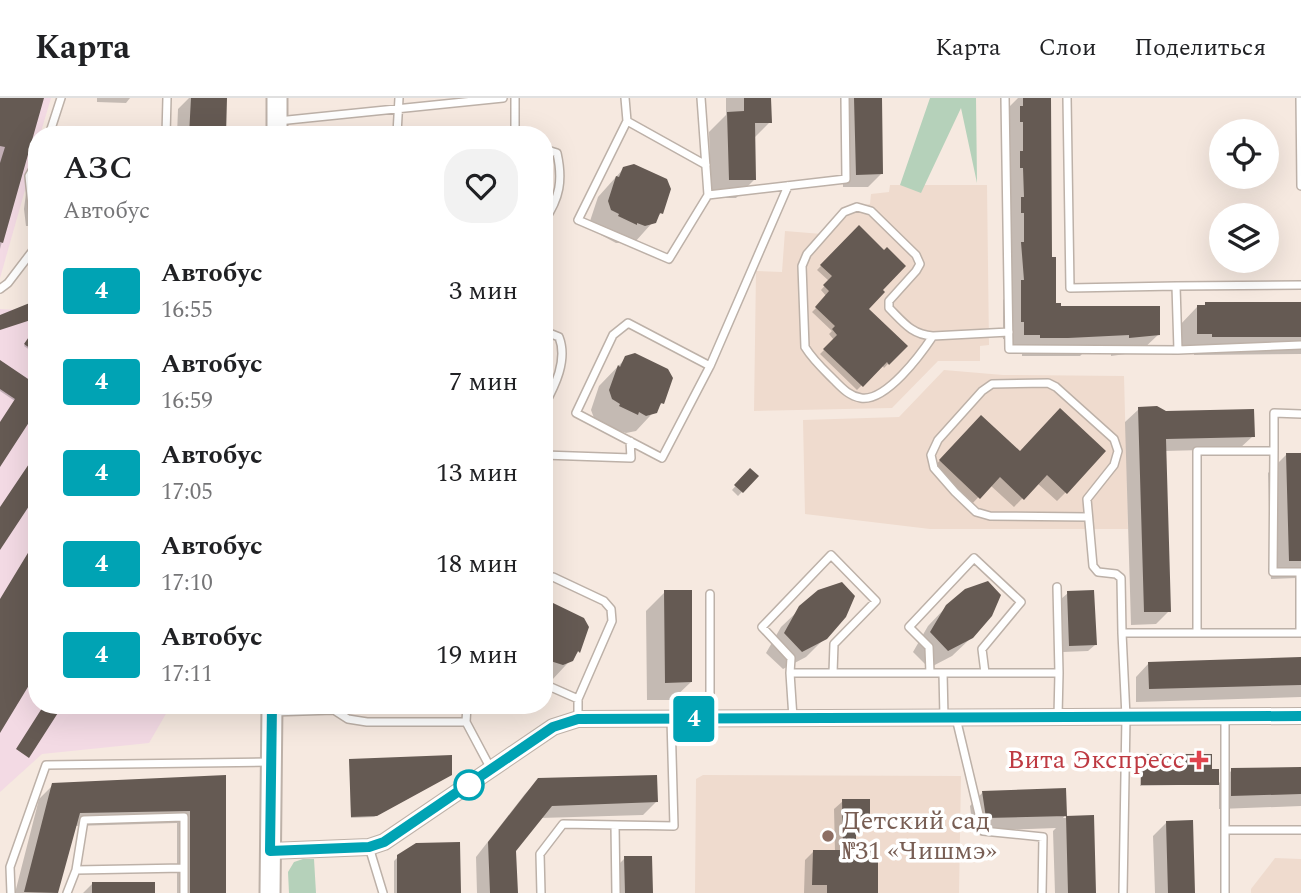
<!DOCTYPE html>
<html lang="ru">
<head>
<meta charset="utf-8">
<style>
	:root { --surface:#fff; --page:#f2f2f2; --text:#202124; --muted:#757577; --line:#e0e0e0 }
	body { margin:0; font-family:Spectral,serif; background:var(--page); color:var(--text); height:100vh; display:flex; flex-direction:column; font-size:26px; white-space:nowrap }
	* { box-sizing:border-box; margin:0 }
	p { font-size:23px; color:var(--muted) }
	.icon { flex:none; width:38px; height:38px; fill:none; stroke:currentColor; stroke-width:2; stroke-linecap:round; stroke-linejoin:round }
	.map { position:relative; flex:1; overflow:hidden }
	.panel { position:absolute; left:28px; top:28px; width:525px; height:588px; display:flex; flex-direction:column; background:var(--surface); border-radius:28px; box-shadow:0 7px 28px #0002 }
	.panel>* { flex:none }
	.badge { padding:0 14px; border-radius:5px; font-size:24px; line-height:46px }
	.tools { position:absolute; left:1209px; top:21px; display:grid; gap:14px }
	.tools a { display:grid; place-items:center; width:70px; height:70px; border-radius:50%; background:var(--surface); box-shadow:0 7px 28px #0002; font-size:35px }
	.map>.badge { position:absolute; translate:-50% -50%; box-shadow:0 0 0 4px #fff }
	.round { display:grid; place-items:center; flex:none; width:74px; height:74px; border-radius:28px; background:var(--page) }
	.summary { display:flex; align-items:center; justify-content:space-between; height:119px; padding:0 35px }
	h1 { font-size:33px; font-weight:600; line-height:52px }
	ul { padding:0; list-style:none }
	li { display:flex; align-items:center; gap:21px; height:91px; padding:0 35px }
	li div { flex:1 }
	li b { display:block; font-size:26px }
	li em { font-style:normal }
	li .badge { min-width:77px; font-weight:700; text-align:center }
	header { display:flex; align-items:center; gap:42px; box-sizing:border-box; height:98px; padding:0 35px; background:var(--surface); border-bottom:2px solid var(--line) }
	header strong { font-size:33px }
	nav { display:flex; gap:38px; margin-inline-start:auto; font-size:24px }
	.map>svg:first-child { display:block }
</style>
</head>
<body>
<header>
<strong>Карта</strong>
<nav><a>Карта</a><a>Слои</a><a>Поделиться</a></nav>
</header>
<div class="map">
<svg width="1301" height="795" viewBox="0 0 1301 795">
	<rect width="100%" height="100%" fill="#f6e9e0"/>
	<path fill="#f3dae4" d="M0 0H51L40 37H37V50L0 180Z
		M0 211 37 213V607H171L149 645 42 656 0 694Z"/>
	<path fill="#efdbce" d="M890 87H987L989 247 980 248V263H938L892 310 754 313 756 173 782 174 785 133 822 136 844 110 870 106 871 96 889 94Z
		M944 272 1003 277 1124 278 1128 431H930L805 416 803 322 899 319Z
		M703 677 961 678 959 795H695L696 681Z
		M1275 760 1301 761V795H1251V791Z"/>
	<path fill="#b5d1ba" d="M930 0H976L977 85 961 10 921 95 900 87Z
		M303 761H314L316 795H289L288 774 294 764Z"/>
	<path fill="#0003" d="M0 0H42L0 151Z
		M97 0H130L126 5 97 4Z
		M189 0H225L224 37H177L178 11Z
		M726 0H770V24L754 40 755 81 736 100H711L709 34 726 17Z
		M841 0H880L882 75 868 89H843Z
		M1018 0H1050L1051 160 1054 207 1159 236 1140 254 1111 258V255H1083L1080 258H1022V255H1007L1006 241H1003V202L1006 199V178H1003V165L1006 162V133H1003V119L1006 116 1005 87H1002V74L1005 71V13Z
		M93 31V37H69L73 32Z
		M624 70 661 115 635 144 616 145 601 137 602 135 593 130 590 123 598 99Z
		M37 77V128H26L24 111 27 87Z
		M859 129 866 211 905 248 884 270 882 267 857 292 820 256 834 242 829 236 832 233 812 214 827 199 821 192 829 183 817 172Z
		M1301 206V256L1194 257V254H1179V228L1197 209Z
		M32 236 37 240V257L24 248Z
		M626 260 662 305 636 333 626 335 602 327 603 325 594 320 591 312 599 288Z
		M0 264 37 289V318L33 315 0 366V326L15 303 0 293Z
		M1139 311 1165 315 1253 338 1239 351 1165 353 1169 513 1156 526 1131 527 1125 324Z
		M1052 322 1066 394 1057 403 1037 385 1014 409 990 387 970 408 931 372 972 328 1020 356Z
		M1301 356V475L1296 480 1271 481 1268 375 1286 357Z
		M750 372 757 378 738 398 732 392Z
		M665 494 691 584 672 602H647L646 513Z
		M1068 495 1095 547 1088 553 1063 554 1061 501Z
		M544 508 587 530 578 554 552 582 544 584Z
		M947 508 972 539 952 558 929 570 913 554 928 528Z
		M801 510 825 540 806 559 783 571 766 555 781 529Z
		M1301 561V599L1136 604V579L1149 565Z
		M1141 658 1210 673 1217 686 1140 688Z
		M350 663 449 678 374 719 351 720Z
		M1301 670V708L1219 711V685L1232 672Z
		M225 679 224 795H177V725L74 728 56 795H15L39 701 53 687Z
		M539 682 656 704 643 717 540 720 514 752 516 795H477L476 759 525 696Z
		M983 694 1065 717 1063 720 1092 719 1094 795H1055L1053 733 1056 730 973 733 970 708Z
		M843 703 868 728 859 737 854 736V754L876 795H804L805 762 814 753 835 754 834 711Z
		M1166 725 1194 795H1155L1153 738Z
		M398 759 459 795H394V763Z
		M625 760 651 795H612V773Z
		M93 785 153 795H83Z"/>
	<path fill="#655a53" d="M0 0H44L3 145 0 144V65L5 49 0 48Z
		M191 0H227L226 37H189Z
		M744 0H771L772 25H755L756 82H729L727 14 744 13Z
		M854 0H882L883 76 856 77Z
		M1023 0H1051L1052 159H1056V205H1061V208H1160V237L1129 240V237L1068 240H1040V237H1024V224H1021V182H1024L1021 144H1024V115H1021V99H1024L1023 70H1020V53H1023V24H1020V8H1023Z
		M634 66 667 81 671 91 663 116 660 115 656 125 645 128 637 125V127L618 118 619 116 611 112 608 103 616 78 619 79 623 69Z
		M859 127 884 152 887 149 906 168 883 192 885 194 869 211 908 248 889 267 887 264 863 289 823 251 837 237 832 231 835 228 815 209 829 193 823 187 832 178 820 167Z
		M37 202V220L0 232V217Z
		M1205 204H1301V239H1212V236H1197V207H1205Z
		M37 227V255L24 246Z
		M635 255 668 271 673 280 664 306 661 305 657 315 646 318 639 314 638 317 619 308 620 306 612 301 609 292 618 267 620 269 625 258Z
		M0 262 37 287V312L0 369V324L15 301 0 291Z
		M1157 308 1166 313 1254 311 1255 339 1166 341 1171 514H1144L1138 309Z
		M1060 310 1106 353 1067 396 1047 377 1024 402 1000 379 980 401 939 362 981 317 1020 353Z
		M37 354V396L0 452V409Z
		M1286 355H1301V463H1289Z
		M750 370 759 378 743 395 734 387Z
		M37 440V574L0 635V501Z
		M988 483 1001 497 992 518 973 540 948 553 930 534 946 507 965 491Z
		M842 484 855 498 846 519 827 541 802 554 784 535 799 508 818 492Z
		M664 492H692V584L665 585Z
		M1094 492 1097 547 1069 548 1067 493Z
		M551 504 584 520 589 529 580 555 578 553 573 563 563 567 544 561V506Z
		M1301 559V587L1149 591 1148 564Z
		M44 607H63L29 660 16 651Z
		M1141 656H1212V671H1219V687H1141Z
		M452 657V677L377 718 351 719 349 661Z
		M1301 669V696L1231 698V670Z
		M226 677V795H190V713L80 715 58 795 24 794 52 685Z
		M657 677 658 704 552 708 516 753 518 795H490L488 744 538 680Z
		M1066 690 1067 718 986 720 982 693Z
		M842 701H870V728H856V752L878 753V795H827V787H812L813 752H843Z
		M1094 717 1096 795H1068L1066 718Z
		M1193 722 1195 795H1168L1166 723Z
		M460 744 461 795H397V757L416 745Z
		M624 758H652L653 795H625Z
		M92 784H155V795H92Z"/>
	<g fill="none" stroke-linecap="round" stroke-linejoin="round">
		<g stroke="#bdb1a8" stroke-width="10">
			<path id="lane" d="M515 0V37
				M625 0 627 23 578 122 669 161 708 97
				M701 0 708 97 846 81 845 0
				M1005 0 1009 251 1178 252 1176 188 1070 190 1067 0
				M1300 0 1301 88
				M278 23 503 0
				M627 23 706 67
				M397 36 399 0
				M49 37 61 0
				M166 37 167 0
				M544 51 557 55C563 82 560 100 544 123
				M36 147 29 78 37 64
				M1176 188 1301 187
				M0 191 8 185 37 147
				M628 225 710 268 662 360 576 315 613 237Z
				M544 233 559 239C568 262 555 288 544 308
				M933 238C912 237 903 224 889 210V203L916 173 920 166 916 157 871 113 857 109 844 114 807 156 802 168 805 249C813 262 823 271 834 282 842 290 849 298 861 300 886 304 921 256 933 238L1009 234
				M1178 252 1301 247
				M710 268 788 88
				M1274 353V315L1301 316
				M544 357 631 360 630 343
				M1088 419 990 418 976 414 955 394 934 370 931 357 938 342 982 293 992 286 1048 285 1056 289 1114 341 1118 353 1114 367 1087 401 1093 468 1098 474 1116 476 1121 480 1122 535
				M544 479H553L604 503 611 511 612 523 578 601V621
				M1057 489 1059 575
				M790 575 791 560 762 529 831 457 876 503 834 546 833 575
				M930 575 929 549 909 529 974 460 1021 504 982 551 985 575
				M943 575 944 619
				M544 586 578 601
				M272 614 334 612 348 621 367 624H466L467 607
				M710 620V496
				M793 620 790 575H1059L1058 618
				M956 620 983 733 1043 739 1042 795
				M466 624 491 671
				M615 727 616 795
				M1226 732H1301
				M369 749 383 795
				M76 772 184 770
				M11 795 10 769 46 667 270 664
				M67 795 76 772 84 722 184 719V795
				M541 795 540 756 563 726 674 728 671 621
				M1123 795 1126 619 1122 535H1300V474H1273L1274 353H1197V535
				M1225 795V618"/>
		</g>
		<g stroke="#bdb1a8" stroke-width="18">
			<path id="street" d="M270 753 369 749 384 744 553 629 578 621 1301 618"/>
		</g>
		<g stroke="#bdb1a8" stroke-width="23">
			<path id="secondary" d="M277 0V37
				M270 795 272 607"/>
		</g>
		<use href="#lane" stroke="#fff" stroke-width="7"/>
		<use href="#street" stroke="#fff" stroke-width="14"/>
		<use href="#secondary" stroke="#fff" stroke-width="19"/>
	</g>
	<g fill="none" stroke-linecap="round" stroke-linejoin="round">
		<g stroke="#fff" stroke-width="16">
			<path id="line" d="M272 607 270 753 369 749 384 744 553 629 578 621 1301 618"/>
		</g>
		<use href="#line" stroke="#00a3b4" stroke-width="10"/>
	</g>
	<path fill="#e0444e" stroke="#fff" stroke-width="2.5" d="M1195.5 651.5h7v7h7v7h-7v7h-7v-7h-7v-7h7z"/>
	<circle fill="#fff" stroke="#00a3b4" stroke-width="3.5" cx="469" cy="687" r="14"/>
	<circle fill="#8d6e63" stroke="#fff" stroke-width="2.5" cx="828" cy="738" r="7"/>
	<g text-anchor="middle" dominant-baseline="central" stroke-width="7" stroke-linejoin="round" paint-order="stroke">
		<g font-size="26" fill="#be3a42" stroke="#fff" text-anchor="end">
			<text x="1185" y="662">Вита Экспресс</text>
		</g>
		<g font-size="26" fill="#785e54" stroke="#fff" text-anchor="start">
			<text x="842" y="723">Детский сад<tspan x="842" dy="30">№31 «Чишмэ»</tspan></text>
		</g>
	</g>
</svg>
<div class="tools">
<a><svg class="icon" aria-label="locate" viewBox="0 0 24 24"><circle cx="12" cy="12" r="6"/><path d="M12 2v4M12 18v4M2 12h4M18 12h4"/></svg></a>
<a><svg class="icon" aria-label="layers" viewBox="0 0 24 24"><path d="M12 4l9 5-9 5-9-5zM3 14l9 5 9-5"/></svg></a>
</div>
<b class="badge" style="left:694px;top:621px;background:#00a3b4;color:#fff">4</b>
<section class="panel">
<div class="summary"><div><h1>АЗС</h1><p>Автобус</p></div><a class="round"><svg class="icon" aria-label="heart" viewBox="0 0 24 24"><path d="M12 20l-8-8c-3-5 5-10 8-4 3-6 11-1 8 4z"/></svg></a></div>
<ul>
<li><span class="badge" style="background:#00a3b4;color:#fff">4</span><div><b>Автобус</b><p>16:55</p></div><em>3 мин</em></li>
<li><span class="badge" style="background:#00a3b4;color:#fff">4</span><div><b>Автобус</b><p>16:59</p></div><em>7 мин</em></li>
<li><span class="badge" style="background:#00a3b4;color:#fff">4</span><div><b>Автобус</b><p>17:05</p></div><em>13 мин</em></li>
<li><span class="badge" style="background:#00a3b4;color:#fff">4</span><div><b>Автобус</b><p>17:10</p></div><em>18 мин</em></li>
<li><span class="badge" style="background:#00a3b4;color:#fff">4</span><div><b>Автобус</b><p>17:11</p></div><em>19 мин</em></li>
</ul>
</section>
</div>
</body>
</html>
